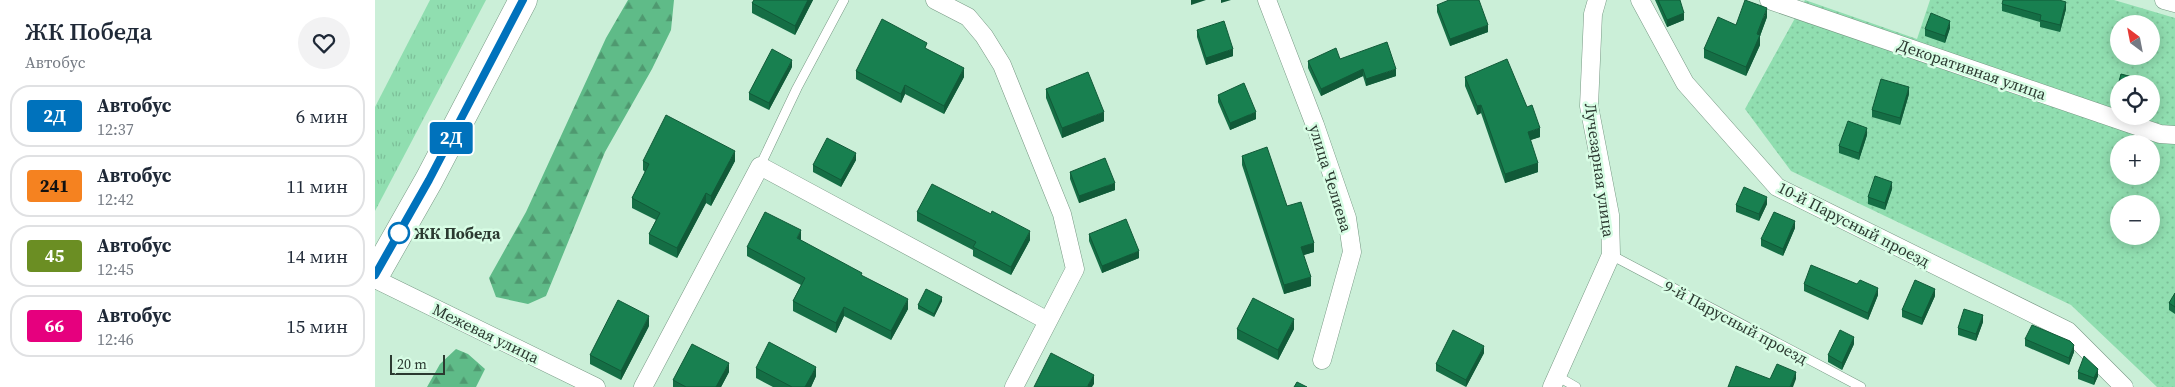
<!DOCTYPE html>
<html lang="ru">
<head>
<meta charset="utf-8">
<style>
	:root { --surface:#fff; --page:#f2f2f3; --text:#1f2937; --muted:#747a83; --line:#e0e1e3 }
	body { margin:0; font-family:"Source Serif 4",serif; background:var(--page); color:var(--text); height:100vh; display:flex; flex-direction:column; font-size:19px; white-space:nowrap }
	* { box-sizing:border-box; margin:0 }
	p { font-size:16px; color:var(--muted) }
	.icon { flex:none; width:28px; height:28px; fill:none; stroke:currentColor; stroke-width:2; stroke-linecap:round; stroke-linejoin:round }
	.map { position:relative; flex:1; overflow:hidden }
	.drawer { display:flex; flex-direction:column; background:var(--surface); width:375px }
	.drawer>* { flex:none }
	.badge { padding:0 10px; border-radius:4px; font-size:18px; line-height:32px }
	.needle { width:32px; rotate:328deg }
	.fabs { position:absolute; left:1735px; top:15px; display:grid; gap:10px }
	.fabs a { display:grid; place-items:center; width:50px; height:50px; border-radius:50%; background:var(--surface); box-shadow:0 2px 12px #0003; font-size:25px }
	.scale { position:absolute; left:15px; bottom:12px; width:55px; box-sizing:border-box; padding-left:5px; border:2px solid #2b3930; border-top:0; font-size:14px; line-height:18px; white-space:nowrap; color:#2b3930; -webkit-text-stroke:4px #d8fde5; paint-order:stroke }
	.map>.badge { position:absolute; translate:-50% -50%; box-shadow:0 0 0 2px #fff }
	.round { display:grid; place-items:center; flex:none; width:52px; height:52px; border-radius:26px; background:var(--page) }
	.headline { display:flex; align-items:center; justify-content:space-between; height:85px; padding:0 25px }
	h1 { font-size:24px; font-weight:600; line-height:38px }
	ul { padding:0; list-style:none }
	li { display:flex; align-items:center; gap:15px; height:62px; margin:0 10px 8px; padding:0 15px; border:2px solid var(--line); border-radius:20px }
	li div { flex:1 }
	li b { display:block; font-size:19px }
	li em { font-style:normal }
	li .badge { min-width:55px; font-weight:700; text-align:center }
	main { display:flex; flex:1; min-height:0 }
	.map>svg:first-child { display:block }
</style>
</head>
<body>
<main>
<section class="drawer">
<div class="headline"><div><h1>ЖК Победа</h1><p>Автобус</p></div><a class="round"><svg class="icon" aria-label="heart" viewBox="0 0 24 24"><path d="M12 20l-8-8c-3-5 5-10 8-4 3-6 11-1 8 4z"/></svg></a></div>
<ul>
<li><span class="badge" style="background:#0072bc;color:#fff">2Д</span><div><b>Автобус</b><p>12:37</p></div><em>6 мин</em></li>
<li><span class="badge" style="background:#f58220;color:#111">241</span><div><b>Автобус</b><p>12:42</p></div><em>11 мин</em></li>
<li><span class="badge" style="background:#6b8e23;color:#fff">45</span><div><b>Автобус</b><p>12:45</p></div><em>14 мин</em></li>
<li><span class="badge" style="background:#e6007e;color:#fff">66</span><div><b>Автобус</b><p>12:46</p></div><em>15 мин</em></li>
</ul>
</section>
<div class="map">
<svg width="1800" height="387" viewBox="0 0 1800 387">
	<defs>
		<pattern id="grass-tufts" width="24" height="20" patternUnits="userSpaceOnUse" patternTransform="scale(1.25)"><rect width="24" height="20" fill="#90deb0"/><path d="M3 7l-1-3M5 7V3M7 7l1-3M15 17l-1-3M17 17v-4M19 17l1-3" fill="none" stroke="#7cbf98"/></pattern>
		<pattern id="forest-firs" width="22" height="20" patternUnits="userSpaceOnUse" patternTransform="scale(1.25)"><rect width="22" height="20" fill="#5fbb88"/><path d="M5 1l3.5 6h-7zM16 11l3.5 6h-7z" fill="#4f9970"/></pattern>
		<pattern id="park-dots" width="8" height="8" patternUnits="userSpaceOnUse" patternTransform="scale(1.25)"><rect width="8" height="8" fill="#90deb0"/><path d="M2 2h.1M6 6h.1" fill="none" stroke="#7cbf98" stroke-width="1.8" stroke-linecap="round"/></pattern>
	</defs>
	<rect width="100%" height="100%" fill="#cbefd8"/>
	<path fill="url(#grass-tufts)" d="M55 0H111L0 211V107Z"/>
	<path fill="url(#forest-firs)" d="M253 0H299L296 30 277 69 230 152 171 296 153 304 121 297 114 278 151 212 231 38Z
		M81 349 93 354 110 369 101 387H52L65 364Z"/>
	<path fill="url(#park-dots)" fill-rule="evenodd" d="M1430 0 1542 39 1555 0H1739L1800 18V387H1782L1696 305 1416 171 1370 109ZM1744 24H1776V56H1744ZM1744 84H1776V116H1744ZM1744 144H1776V176H1744ZM1744 204H1776V236H1744Z"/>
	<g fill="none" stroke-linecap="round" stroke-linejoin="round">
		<g stroke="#779984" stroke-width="10">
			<path id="service" d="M385 166 422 88 469 0
				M1236 255 1486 387
				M1182 376 1201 387"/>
		</g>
		<g stroke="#779984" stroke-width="19">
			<path id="minor" d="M560 0 593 17 609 36 627 65 687 214 700 269 639 387
				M892 0 940 125 972 218 977 252 947 360
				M1265 0 1310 83 1402 187 1693 331 1749 387
				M1394 0 1785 134 1800 135
				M1789 0 1800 3
				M0 279 221 387
				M268 387 385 166 673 321
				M1177 387 1236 255 1235 215 1214 106 1218 14 1222 0"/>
		</g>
		<g stroke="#779984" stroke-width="29">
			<path id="primary" d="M0 275 54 180 148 0"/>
		</g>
		<use href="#service" stroke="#fff" stroke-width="9"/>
		<use href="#minor" stroke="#fff" stroke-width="18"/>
		<use href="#primary" stroke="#fff" stroke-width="28"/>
	</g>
	<path fill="#156e45" d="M379 0H438L420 35 377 13V3Z
		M1280 0H1305L1309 20 1292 27Z
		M1627 4 1691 9 1685 32 1665 27V22L1627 11Z
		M1062 5 1113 32 1075 46 1062 12Z
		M1392 17 1385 36V45L1371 76 1329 58V49L1361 25Z
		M1575 28 1570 43 1550 36V29Z
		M822 30 858 56 831 65 822 37Z
		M552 49 589 77 569 114 530 94 526 103 481 79V71Z
		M965 59 1021 76 991 86 988 76 946 96 933 68V61Z
		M417 67 394 110 374 100V93Z
		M1746 74 1769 80V84H1744V109L1739 107V100Z
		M1090 77 1165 137 1155 140 1163 172 1130 183 1106 113 1102 115 1090 86Z
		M671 89 729 121 687 138 671 98Z
		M1534 94 1525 125 1497 117V110Z
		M843 95 881 119 855 130 843 102Z
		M1492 135 1484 160 1464 153V146Z
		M867 156 912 206 939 252 928 255 936 286 909 294 867 165Z
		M481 160 466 187 438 172V165Z
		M268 161H360L336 206 331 203 302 258 274 244V234L281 220 257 208V198L270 172 268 170Z
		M695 172 740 190 704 203 695 179Z
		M1517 189 1510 210 1493 204V197Z
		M1392 204 1384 221 1361 212V205Z
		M542 212 655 240 636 275 598 256V250L542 221Z
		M1420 228 1408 256 1386 246V239Z
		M714 234 764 258 727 273 714 241Z
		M426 239 425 240 487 276 533 309 516 340 469 316 461 333 418 311V301L426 285 372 256V247Z
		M1429 284 1503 295 1493 320 1429 291Z
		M1800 293V314L1794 310V303Z
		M1560 296 1547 325 1527 317V310Z
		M567 301 559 317 543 309V305Z
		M1608 322 1601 341 1583 335V328Z
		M274 326 246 380 215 364V355Z
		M862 329H919L903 360 862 339Z
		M1650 339 1699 352 1694 365 1650 346Z
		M1479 344 1467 370 1453 362V355Z
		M1109 353 1091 387 1061 371V364Z
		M381 368 441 376 436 387H398L381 378Z
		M354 372 346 387H298V380Z
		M1703 372 1723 376 1719 385 1703 379Z"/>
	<path fill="#115a38" d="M433 0H438L420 35V26Z
		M816 0H831L816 5Z
		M846 0H856L846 3Z
		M1691 2V9L1685 32V25Z
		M1392 8V17L1385 36V45L1371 76V67Z
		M1309 13V20L1292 27V20Z
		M1575 21V28L1570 43V36Z
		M1113 25V32L1075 46V39Z
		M858 49V56L831 65V58Z
		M417 60V67L394 110V103Z
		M589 68V77L569 114V106Z
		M988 69V76L946 96V89Z
		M1021 69V76L991 86V79Z
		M530 85V94L526 103V94Z
		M1534 87V94L1525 125V118Z
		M1106 105V113L1102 115V106Z
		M729 112V121L687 138V128Z
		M881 112V119L855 130V123Z
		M1165 128V137L1153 141V132Z
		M1492 128V135L1484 160V153Z
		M360 151V161L336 206V196Z
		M481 153V160L466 187V180Z
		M1163 163V172L1130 183V174Z
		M1517 182V189L1510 210V203Z
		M740 183V190L704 203V196Z
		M331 193V203L302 258V248Z
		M1392 197V204L1384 221V214Z
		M1420 221V228L1408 256V249Z
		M426 230V239L422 248V238Z
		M655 231V240L636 275V267Z
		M939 243V252L926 256V247Z
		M764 251V258L727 273V266Z
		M936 277V286L909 294V285Z
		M1503 288V295L1493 320V313Z
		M1560 289V296L1547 325V318Z
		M567 297V301L559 317V314Z
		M533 299V309L516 340V331Z
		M469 307V316L461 333V323Z
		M1608 315V322L1601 341V334Z
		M274 316V326L246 380V371Z
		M919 319V329L903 360V350Z
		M1479 337V344L1467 370V363Z
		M1699 345V352L1694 365V358Z
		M1109 346V353L1091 387V380Z
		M354 363V372L346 387H341Z
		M441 367V376L436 387H430Z
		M1723 369V376L1719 385V378Z
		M1421 372V379L1418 387H1415Z
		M719 375V384L717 387H712Z"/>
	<path fill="#188050" stroke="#115a38" d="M379 0H433L420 26 377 3Z
		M1074 0H1104L1113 25 1075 39 1062 5Z
		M1283 0H1305L1309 13 1292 20Z
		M1370 0 1392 8 1382 34 1385 35 1371 67 1329 49 1343 17 1361 25Z
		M1628 0H1684L1691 2 1685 25 1665 20 1666 15 1627 4Z
		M1556 13 1575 21 1570 36 1550 29Z
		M507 19 552 43 550 48 589 68 569 106 530 85 526 94 481 71Z
		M849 21 858 49 831 58 822 30Z
		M1012 42 1021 69 991 79 988 69 946 89 933 61 961 48 965 59Z
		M397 49 417 60 394 103 374 93Z
		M1132 59 1152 107 1157 105 1165 128 1153 132 1163 163 1130 174 1106 105 1102 106 1090 77Z
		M713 72 729 112 687 128 671 89Z
		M1746 74 1769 80V84H1744V102L1739 100Z
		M1506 79 1534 87 1525 118 1497 110Z
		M869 83 881 112 855 123 843 95Z
		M291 115 360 151 336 196 331 193 302 248 274 234 285 213 257 198 274 164 268 161Z
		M1473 121 1492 128 1484 153 1464 146Z
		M452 138 481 153 466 180 438 165Z
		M892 147 912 206 926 202 939 243 926 247 936 277 909 285 867 156Z
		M730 158 740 183 704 196 695 172Z
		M1500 176 1517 182 1510 203 1493 197Z
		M557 184 616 214 617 211 655 231 636 267 598 247 601 242 542 212Z
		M1369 187 1392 197 1384 214 1361 205Z
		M390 212 426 230 422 238 487 273 486 275 533 299 516 331 469 307 461 323 418 301 430 278 372 247Z
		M1399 212 1420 221 1408 249 1386 239Z
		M751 219 764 251 727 266 714 234Z
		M1436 265 1482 284 1485 280 1503 288 1493 313 1429 284Z
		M1540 280 1560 289 1547 318 1527 310Z
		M551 289 567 297 559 314 543 305Z
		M1800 293V307L1794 303Z
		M878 298 919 319 903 350 862 329Z
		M243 300 274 316 246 371 215 355Z
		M1589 309 1608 315 1601 334 1583 328Z
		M1657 325 1695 341 1699 345 1694 358 1650 339Z
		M1078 330 1109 346 1091 380 1061 364Z
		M1465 330 1479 337 1467 363 1453 355Z
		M394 342 441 367 430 387H417L381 368Z
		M317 344 354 363 341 387H311L298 380Z
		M676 353 719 375 712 387H659Z
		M1709 356 1723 369 1719 378 1703 372Z
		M1402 364 1421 372 1415 387H1353L1361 366 1395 379Z
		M922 382 932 387H919Z"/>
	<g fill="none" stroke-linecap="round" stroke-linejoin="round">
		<g stroke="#fff" stroke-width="11">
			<path id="line" d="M0 275 54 180 148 0"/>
		</g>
		<use href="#line" stroke="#0072bc" stroke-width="8"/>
	</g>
	<circle fill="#fff" stroke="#0072bc" stroke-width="2.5" cx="24" cy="233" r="10"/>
	<g text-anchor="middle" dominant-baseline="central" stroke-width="5" stroke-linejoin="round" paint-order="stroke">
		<g font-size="16" fill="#2b3930" stroke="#d8fde5">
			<text transform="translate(1597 69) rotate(19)">Декоративная улица</text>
			<text transform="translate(1225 170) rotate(82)">Лучезарная улица</text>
			<text transform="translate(956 178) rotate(73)">улица Челиева</text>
			<text transform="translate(1479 224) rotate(27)">10-й Парусный проезд</text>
			<text transform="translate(1361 322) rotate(28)">9-й Парусный проезд</text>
			<text transform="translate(111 333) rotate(26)">Межевая улица</text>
		</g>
		<g font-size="16" font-weight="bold" fill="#2b3930" stroke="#d8fde5" text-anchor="start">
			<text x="39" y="233">ЖК Победа</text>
		</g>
	</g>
</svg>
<div class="fabs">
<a><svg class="needle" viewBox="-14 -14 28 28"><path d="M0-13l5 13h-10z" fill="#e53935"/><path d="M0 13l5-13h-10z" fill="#747a83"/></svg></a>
<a><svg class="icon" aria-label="locate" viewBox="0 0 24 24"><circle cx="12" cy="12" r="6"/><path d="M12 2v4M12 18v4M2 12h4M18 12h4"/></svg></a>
<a>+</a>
<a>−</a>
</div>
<div class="scale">20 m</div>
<b class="badge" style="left:76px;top:138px;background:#0072bc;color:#fff">2Д</b>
</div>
</main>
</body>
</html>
